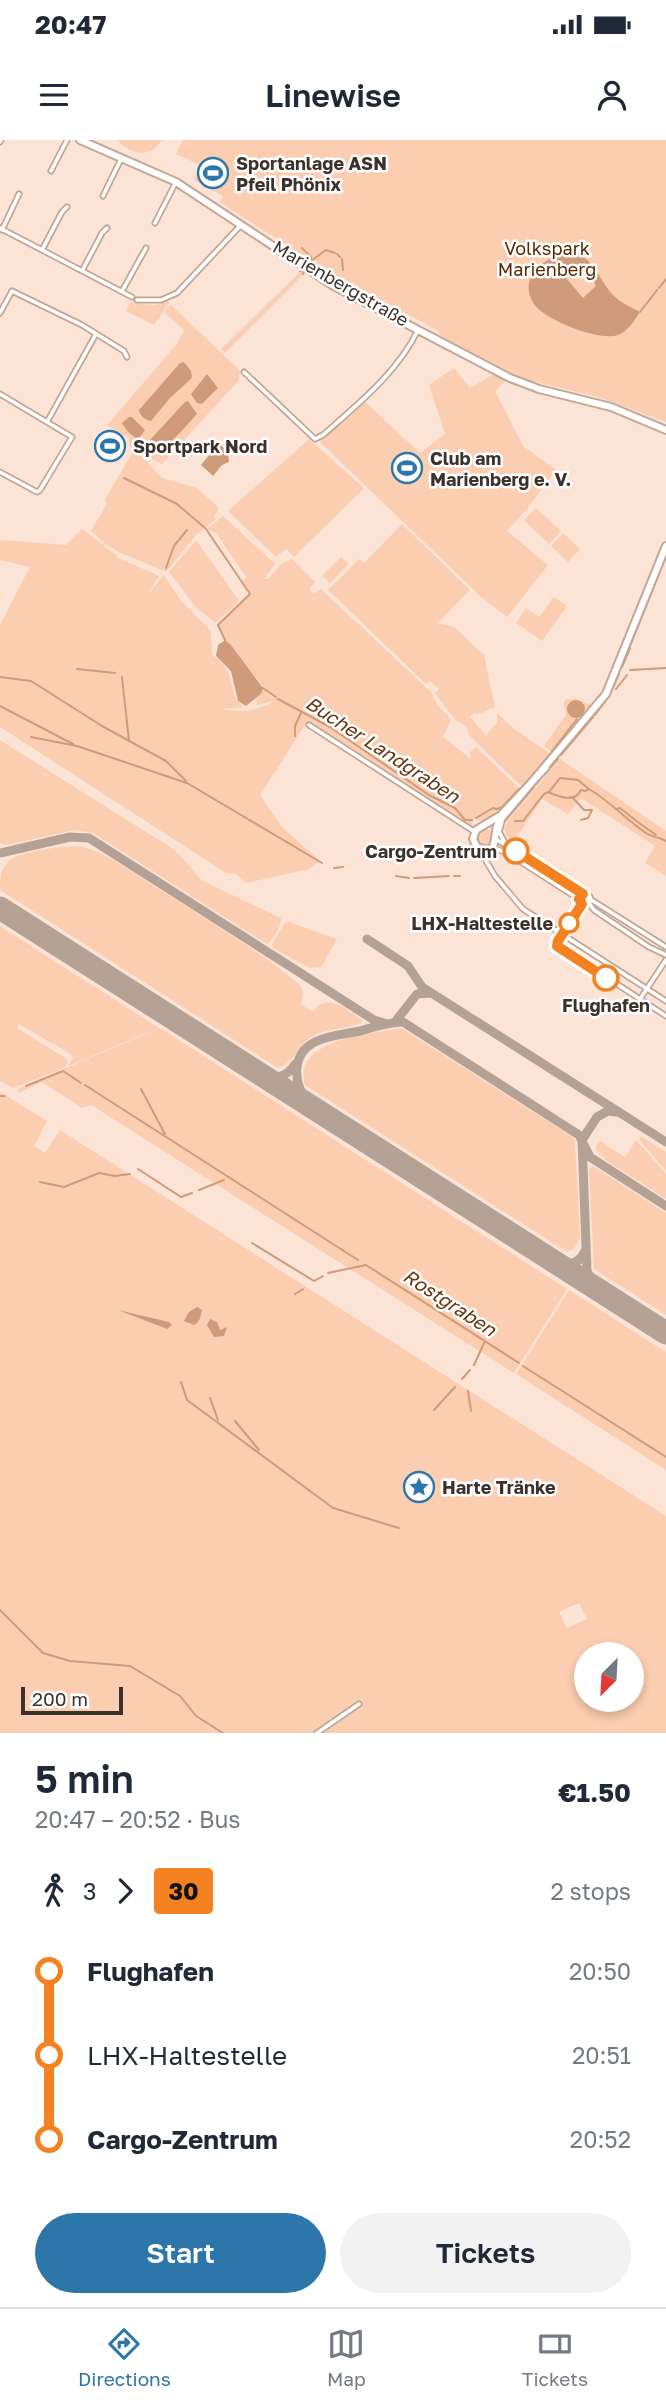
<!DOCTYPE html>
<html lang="en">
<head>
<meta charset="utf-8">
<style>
	:root { --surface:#fff; --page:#f2f2f3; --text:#1f2937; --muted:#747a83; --line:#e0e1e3; --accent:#2c76a9 }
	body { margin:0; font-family:"Golos Text",sans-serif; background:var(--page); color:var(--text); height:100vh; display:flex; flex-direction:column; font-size:26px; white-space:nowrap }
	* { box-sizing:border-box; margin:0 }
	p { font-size:23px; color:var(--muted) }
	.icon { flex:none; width:38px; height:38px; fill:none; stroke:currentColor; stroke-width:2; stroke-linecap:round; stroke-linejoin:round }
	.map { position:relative; height:1593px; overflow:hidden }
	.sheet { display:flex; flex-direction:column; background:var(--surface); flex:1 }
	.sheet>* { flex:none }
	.badge { padding:0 14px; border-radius:5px; font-size:24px; line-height:46px }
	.needle { width:46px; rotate:204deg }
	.controls { position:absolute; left:574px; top:1502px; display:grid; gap:14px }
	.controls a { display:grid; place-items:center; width:70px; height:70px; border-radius:50%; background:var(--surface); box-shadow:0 4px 10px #0003; font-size:35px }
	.scale { position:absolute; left:21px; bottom:18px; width:102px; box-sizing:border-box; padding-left:7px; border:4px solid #3d322b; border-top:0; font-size:19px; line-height:24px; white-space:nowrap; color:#3d322b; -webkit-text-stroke:5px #fff; paint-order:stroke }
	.map>.badge { position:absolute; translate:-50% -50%; box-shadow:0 0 0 4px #fff }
	.legs { display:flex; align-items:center; gap:10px; height:77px; padding:0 35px; font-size:23px }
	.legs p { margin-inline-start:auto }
	.summary { display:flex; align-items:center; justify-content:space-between; height:119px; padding:0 35px }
	h1 { font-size:38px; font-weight:600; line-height:52px }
	.primary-button { display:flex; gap:14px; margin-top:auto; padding:14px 35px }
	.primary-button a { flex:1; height:80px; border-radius:42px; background:var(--accent); color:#fff; font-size:28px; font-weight:600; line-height:80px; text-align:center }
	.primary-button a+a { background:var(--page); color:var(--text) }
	ul { padding:0 35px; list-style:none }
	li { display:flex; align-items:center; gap:24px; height:84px; font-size:26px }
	li i { display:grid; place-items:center; width:10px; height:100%; margin:0 9px; background:currentColor }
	li i::after { content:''; width:18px; height:18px; margin:-9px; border:5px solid; border-radius:50%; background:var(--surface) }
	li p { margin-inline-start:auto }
	li:first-child i { background:linear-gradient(#0000 50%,currentColor 0) }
	li:last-child i { background:linear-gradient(currentColor 50%,#0000 0) }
	.status { display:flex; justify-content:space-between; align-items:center; height:49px; padding:0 35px; background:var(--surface); direction:ltr }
	.status svg { height:19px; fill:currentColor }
	header { display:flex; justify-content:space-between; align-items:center; height:91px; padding:0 35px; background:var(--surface); font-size:32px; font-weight:600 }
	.tabs { display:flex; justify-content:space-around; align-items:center; height:98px; border-top:2px solid var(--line); background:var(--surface); font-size:19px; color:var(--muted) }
	.tabs a { display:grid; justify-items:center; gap:4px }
	.tabs .active { color:var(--accent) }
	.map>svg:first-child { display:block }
</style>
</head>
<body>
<div class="status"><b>20:47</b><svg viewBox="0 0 49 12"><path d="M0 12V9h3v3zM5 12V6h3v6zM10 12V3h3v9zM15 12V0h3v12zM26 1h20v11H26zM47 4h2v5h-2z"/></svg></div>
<header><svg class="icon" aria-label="menu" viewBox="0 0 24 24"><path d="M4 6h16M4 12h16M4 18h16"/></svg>Linewise<svg class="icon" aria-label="person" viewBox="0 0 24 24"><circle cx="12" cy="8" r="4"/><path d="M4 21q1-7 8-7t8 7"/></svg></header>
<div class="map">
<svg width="666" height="1593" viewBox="0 0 666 1593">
	<rect width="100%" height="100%" fill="#fbe4d5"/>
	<path fill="#fbceb1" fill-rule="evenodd" d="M117 0H162C151 19 130 15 117 0Z
		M183 0H666V282L601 258 524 239 442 198 437 190 325 130 224 65 220 62 223 56 194 40 200 25 176 14Z
		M302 130 304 134 225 213 221 209Z
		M168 161 169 163 154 185 126 171 130 163 155 165Z
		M170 164 240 231 239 240 162 324 137 311 162 338 197 348 219 368 214 377 216 379 196 395 166 432 121 413 105 404 91 391 107 363 104 361 134 310 130 307 129 298 107 285 177 204 184 190 165 173ZM185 222 192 238 170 258 151 281Z
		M454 228 470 248 494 234 506 240 495 251 523 306 556 330 527 369 507 391 548 425 507 477 480 456 320 302 364 261 420 313 445 294 429 245Z
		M309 299 364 348 294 417 286 409 276 417 228 371Z
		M536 368 561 391 549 404 524 380Z
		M223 376 275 424 264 439H268L281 424 292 419 315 442 309 449 314 454 321 449 431 552 437 564 451 580 443 597 471 619 470 612 476 607 520 649 502 670 480 682 474 678 472 686 307 582 260 655 281 686 320 721 309 729 246 743 236 734 226 733 0 587V485L30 427 0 420V400L66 405 82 389 117 415 116 417 159 436 148 454 164 435 181 461 207 487 210 491 213 516C240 534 224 548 243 567L222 569C241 573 259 571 276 560L258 565 255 560 261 554 263 547 231 505 225 500V496L217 484 250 453 242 442 246 437 216 393 207 389Z
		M402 384 470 450 438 483 454 487 484 515 495 567 477 575 474 573 470 577 486 595 497 583V573L514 589 549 613 521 646 469 595C468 588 463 582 456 581L435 553 439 549 430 541 426 544 328 450 359 419 364 423Z
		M563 393 580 409 568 422 551 406Z
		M196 400 239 461 215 483 195 466 169 432Z
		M341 417 349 424 330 443 322 436Z
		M554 457 567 466 542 501 516 483 526 468 539 477Z
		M566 559H576L591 565 586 570 579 562 577 579H579L552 612 544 606 566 575 564 562Z
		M0 600 170 707 181 716 201 740 281 778C281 787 273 800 267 804L93 693 75 690 6 705 0 703Z
		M560 619 666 691V736L645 723 655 706 581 658 568 674 542 659 514 701 508 698 504 689 506 683Z
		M476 698a9 9 0 1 1 18 0a9 9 0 1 1-18 0Z
		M76 706C104 709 138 736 162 751 209 781 257 809 300 845L303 851 301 865 313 871C328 852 346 869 362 880L361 883C346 889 326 888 311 897 298 906 294 923 278 928L0 750C0 740 0 731 7 723 19 710 59 707 76 706Z
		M286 781 337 799 321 827 310 828 273 808 272 804Z
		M0 786 159 888 68 926 73 918 72 915 19 884 17 888 67 919 68 923 64 928 13 948 0 941Z
		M160 888 567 1149 514 1233 91 965 82 968 42 942 18 953 19 948Z
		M401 888 573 997 575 1000 580 1098 574 1109 567 1112 305 945C292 899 371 894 401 888Z
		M0 952 47 981 34 1006 45 1013 60 990 666 1376V1593H0ZM579 1463 587 1479 567 1488 559 1472ZM586 1514H632V1559H586Z
		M641 996 666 1012V1031L641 1002 639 998Z
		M636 1000 666 1034V1059L607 1021 596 1010V1006L600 1001 625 1017Z
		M593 1026 666 1073V1175L594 1129 589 1029Z
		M569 1150 666 1212V1330L516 1234Z"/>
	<path fill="#d09b7a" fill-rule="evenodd" d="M570 112C593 115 598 138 612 154 619 162 631 167 640 172 634 181 628 191 618 195 600 202 545 180 534 164 516 137 547 115 570 112ZM572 128H582L591 136 596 146 583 158 566 138Z
		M184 222 191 231 192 238 170 258 151 281C145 280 140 276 139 270L180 223Z
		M207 234 218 248 202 264 197 263 191 254Z
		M188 261 197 274 165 309 158 310 150 300 185 262Z
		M129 277H132L145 290 138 300 128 292 122 283Z
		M221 305 228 313 229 322 222 325 213 336 201 325 215 308Z
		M225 500 231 505 263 548 261 554 246 566 238 561 231 531 216 516 218 505Z
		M567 569a9 9 0 1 1 18 0a9 9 0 1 1-18 0Z
		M197 1167 202 1170C200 1177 201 1181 194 1185L184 1181 189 1172Z
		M118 1170 169 1182 172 1185 167 1189Z
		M210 1179 217 1182 220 1190 227 1187 224 1196 214 1197 207 1185Z"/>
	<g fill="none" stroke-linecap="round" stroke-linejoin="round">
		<path stroke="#d09b7a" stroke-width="2" d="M302 108 311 117V121L326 110 335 113
			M337 114 340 117
			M342 119 343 130
			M300 131 304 132 303 134
			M659 148 666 139
			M640 172 657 150
			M124 338 177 364 205 388
			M206 389 250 454 218 485 225 500
			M166 428 174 406 187 390
			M654 446 666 416
			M630 506 653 449
			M622 527 630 508
			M77 529 115 533
			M630 530 666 528
			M0 537 31 541 102 586 166 621 186 641
			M122 537 129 601
			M263 548 276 557
			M616 549 627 535
			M278 559 330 587 429 655 455 668 465 680H472
			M0 566 73 604
			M595 575 609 556 619 534
			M295 596V586L301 573
			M31 597 77 606 187 643 322 723
			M552 611 577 579
			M390 613 399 623
			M561 615 593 577
			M543 636 558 619
			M535 645 539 641
			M523 646 550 614
			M549 652 560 638 578 640 589 649
			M573 658 584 670H592L588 678 581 680
			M497 669 502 667 519 649
			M616 669 620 668 634 679
			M476 678 493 668 496 669
			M635 680 656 695
			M505 681 534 647
			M515 681H523L544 654 548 652C559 657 575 663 581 650L585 651 589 649C610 661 625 679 646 693 652 697 659 697 666 701
			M334 728 343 727
			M396 736 409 738
			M454 736H460
			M414 738 449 736
			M85 945 358 1120
			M26 946 63 931 81 943
			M141 949 165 994
			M0 956H5
			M138 1029 181 1057 192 1053
			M40 1042 64 1047 99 1033 115 1036 130 1034
			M199 1050 224 1040
			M252 1103 314 1141 323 1136
			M328 1133 366 1125 519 1223
			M295 1154 303 1149
			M474 1225 485 1201
			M523 1226 666 1317
			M462 1239 470 1230
			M181 1242 187 1260 333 1368 399 1388
			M468 1251 471 1271
			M210 1258 218 1280
			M434 1270 455 1247
			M235 1281 259 1310
			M0 1470 43 1513 70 1521 130 1526 180 1556
			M181 1557 196 1576 223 1593"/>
		<path stroke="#b4a296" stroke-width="9" d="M0 713 70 697 89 698 374 880 387 884
			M367 799 408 826 422 847 666 1002
			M395 882 417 854 430 853
			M259 933C274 939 286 939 295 924
			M310 965C293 945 289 914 317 901 330 895 346 894 360 891 374 887 389 882 403 882L579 995 590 1017 666 1066
			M558 1124C570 1126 580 1123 585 1111
			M595 1148 587 1131 582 1000 597 977 608 971 616 972"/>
		<path stroke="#b4a296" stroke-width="23" d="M0 768 666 1193"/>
		<g stroke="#c3a796" stroke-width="7">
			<path id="minor" d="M0 2 1 0
				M51 31 67 0
				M103 56 121 19
				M155 83 176 42
				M0 88 132 157
				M2 90 19 54
				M42 110 62 72 67 67
				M82 131 102 93 107 88
				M122 151 146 108
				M137 160H161L177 153 240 86
				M0 173 12 151 82 185 124 211 127 217
				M244 232 315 299 323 295C358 264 398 232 418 190
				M0 254 72 297 40 350 37 352 0 332
				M47 282 96 194
				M309 585 475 692
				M502 681 499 692 507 706
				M496 699 583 754
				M494 708 507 713 579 759
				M479 709 495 736 523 769 666 861
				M579.5 759a5.5 5.5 0 1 1 11 0a5.5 5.5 0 1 1-11 0Z
				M590 759 666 807
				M589 763 594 770 649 807 666 815
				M582 764 558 801 557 805 666 876
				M640 859 666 820
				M317 1593 359 1564"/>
		</g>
		<g stroke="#c3a796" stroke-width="10">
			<path id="secondary" d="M80 0 176 42 332 145 510 238 539 249 611 267 666 290
				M546 627 501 675 476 690 473 699 477 707 486 710 492 708C498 698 493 689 500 680L606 554 666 406"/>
		</g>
		<use href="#minor" stroke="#fff" stroke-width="3.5"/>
		<use href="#secondary" stroke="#fff" stroke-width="6"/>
	</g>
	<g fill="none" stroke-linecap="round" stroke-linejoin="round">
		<g stroke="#fff" stroke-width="16">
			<path id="line-1" d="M516 711 583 754 579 759 582 764 558 801 557 806 606 838"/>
		</g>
		<use href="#line-1" stroke="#f58220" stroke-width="10"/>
	</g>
	<defs>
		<g id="stadium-ring" transform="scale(1.575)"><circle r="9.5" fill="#fff" stroke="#2c76a9" stroke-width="1.5"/><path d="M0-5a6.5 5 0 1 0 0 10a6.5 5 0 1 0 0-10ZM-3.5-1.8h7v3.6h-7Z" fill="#2c76a9"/></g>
		<g id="sight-ring" transform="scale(1.575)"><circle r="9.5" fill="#fff" stroke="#2c76a9" stroke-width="1.5"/><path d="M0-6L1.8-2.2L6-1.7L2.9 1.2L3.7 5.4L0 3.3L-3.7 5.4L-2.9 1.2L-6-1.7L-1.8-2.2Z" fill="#2c76a9"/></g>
	</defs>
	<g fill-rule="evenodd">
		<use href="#stadium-ring" x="213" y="33"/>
		<use href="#stadium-ring" x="110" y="306"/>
		<use href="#stadium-ring" x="407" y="328"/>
		<use href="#sight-ring" x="419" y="1347"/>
	</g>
	<g fill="#fff" stroke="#f58220" stroke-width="3.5">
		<circle cx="516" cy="711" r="12"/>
		<circle cx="569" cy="783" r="9"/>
		<circle cx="606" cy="838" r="12"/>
	</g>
	<g text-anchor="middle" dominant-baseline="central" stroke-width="5" stroke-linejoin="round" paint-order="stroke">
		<g font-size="18" font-weight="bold" fill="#3d322b" stroke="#fff" text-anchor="start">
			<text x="236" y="23">Sportanlage ASN<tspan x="236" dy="21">Pfeil Phönix</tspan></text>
			<text x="133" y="306">Sportpark Nord</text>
			<text x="430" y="318">Club am<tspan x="430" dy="21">Marienberg e. V.</tspan></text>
			<text x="442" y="1347">Harte Tränke</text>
		</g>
		<g font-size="18" fill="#582800" stroke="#fff">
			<text x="547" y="108">Volkspark<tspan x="547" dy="21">Marienberg</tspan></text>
		</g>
		<g font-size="18" fill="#3d322b" stroke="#fff">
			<text transform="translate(341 143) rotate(30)">Marienbergstraße</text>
		</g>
		<g font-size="18" font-weight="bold" fill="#3d322b" stroke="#fff" text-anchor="end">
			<text x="497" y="711">Cargo-Zentrum</text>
			<text x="553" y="783">LHX-Haltestelle</text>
			<text x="606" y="865" text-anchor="middle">Flughafen</text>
		</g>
		<g font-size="19" font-style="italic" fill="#67350e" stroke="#fff">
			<text transform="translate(383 609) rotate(33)">Bucher Landgraben</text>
			<text transform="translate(450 1162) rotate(33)">Rostgraben</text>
		</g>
	</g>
</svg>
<div class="controls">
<a><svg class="needle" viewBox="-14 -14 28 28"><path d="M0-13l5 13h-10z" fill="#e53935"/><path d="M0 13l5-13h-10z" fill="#747a83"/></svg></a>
</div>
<div class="scale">200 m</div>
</div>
<section class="sheet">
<div class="summary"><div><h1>5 min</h1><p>20:47 – 20:52 · Bus</p></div><b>€1.50</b></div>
<div class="legs"><svg class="icon" aria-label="walk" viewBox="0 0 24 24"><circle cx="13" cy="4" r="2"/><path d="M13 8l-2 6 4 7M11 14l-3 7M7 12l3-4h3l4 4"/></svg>3<svg class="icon" aria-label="forward" viewBox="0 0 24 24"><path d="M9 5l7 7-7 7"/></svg><b class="badge" style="background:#f58220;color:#111">30</b><p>2 stops</p></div>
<ul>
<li><i style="color:#f58220"></i><b>Flughafen</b><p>20:50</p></li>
<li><i style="color:#f58220"></i><span>LHX-Haltestelle</span><p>20:51</p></li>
<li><i style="color:#f58220"></i><b>Cargo-Zentrum</b><p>20:52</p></li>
</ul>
<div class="primary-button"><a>Start</a><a>Tickets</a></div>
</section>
<nav class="tabs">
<a class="active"><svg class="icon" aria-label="directions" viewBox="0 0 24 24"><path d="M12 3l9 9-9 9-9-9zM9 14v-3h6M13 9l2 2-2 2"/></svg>Directions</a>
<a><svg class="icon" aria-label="map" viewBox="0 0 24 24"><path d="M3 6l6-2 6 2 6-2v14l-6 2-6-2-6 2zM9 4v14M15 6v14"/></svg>Map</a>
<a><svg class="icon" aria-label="tickets" viewBox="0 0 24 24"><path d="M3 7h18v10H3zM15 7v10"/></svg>Tickets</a>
</nav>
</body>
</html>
